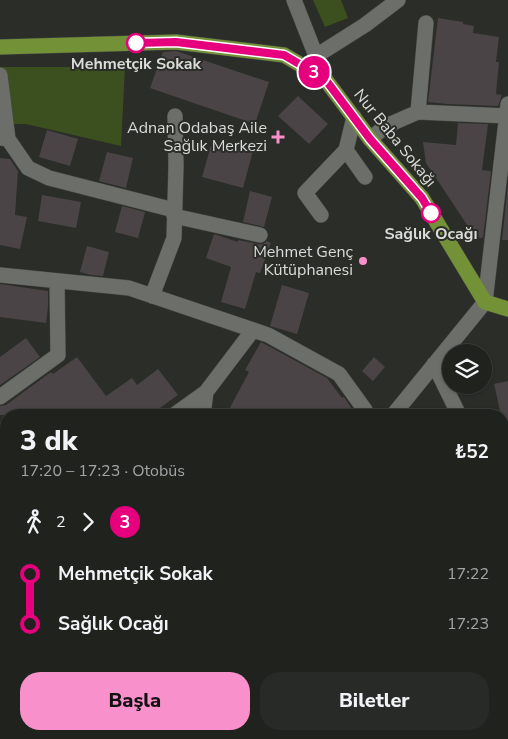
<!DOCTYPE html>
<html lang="tr">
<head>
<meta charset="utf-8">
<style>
	:root { --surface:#20221e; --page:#282a27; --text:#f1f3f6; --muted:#a2a4a4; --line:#3d3f3c; --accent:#f890cc }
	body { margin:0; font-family:"Nunito Sans",sans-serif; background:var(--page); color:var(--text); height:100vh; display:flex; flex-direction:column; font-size:19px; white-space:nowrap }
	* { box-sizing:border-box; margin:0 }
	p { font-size:16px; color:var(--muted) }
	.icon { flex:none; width:28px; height:28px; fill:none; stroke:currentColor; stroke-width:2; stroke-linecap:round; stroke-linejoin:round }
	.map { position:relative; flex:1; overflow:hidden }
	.drawer { position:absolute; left:0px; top:409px; width:509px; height:331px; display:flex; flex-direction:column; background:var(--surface); border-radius:20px 20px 0 0; box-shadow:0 1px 4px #0004,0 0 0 1px var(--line) }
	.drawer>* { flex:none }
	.badge { padding:0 10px; border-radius:16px; font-size:18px; line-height:32px }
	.buttons { position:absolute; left:442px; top:344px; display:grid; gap:10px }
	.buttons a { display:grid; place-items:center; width:50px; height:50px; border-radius:50%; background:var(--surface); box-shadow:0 1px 4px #0004,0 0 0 1px var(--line); font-size:25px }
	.map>.badge { position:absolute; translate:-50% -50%; box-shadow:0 0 0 2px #fff }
	.legs { display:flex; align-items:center; gap:8px; height:55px; padding:0 20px; font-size:16px }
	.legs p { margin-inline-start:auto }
	.summary { display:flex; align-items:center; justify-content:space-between; height:85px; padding:0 20px }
	h1 { font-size:28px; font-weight:800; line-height:38px }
	.cta { display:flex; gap:10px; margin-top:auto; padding:10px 20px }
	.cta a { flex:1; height:58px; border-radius:20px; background:var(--accent); color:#111; font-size:20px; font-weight:800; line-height:58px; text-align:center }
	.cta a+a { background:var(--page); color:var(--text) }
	ul { padding:0 20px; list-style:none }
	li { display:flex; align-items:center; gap:18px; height:50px; font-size:19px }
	li i { display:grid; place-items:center; width:8px; height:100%; margin:0 6px; background:currentColor }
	li i::after { content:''; width:12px; height:12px; margin:-6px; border:4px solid; border-radius:50%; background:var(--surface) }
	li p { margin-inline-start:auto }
	li:first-child i { background:linear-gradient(#0000 50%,currentColor 0) }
	li:last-child i { background:linear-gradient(currentColor 50%,#0000 0) }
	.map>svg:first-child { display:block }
</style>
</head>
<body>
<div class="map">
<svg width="508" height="739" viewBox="0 0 508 739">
	<rect width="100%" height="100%" fill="#2b2d28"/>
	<path fill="#3c501f" d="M313 0H341L348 18 325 27Z
		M0 67H125L121 146 26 124H0Z
		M32 734H112L107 739H27Z"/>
	<path fill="#4a4447" d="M438 18 463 22V24L474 26 473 33 499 37 496 62H499L496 94 502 95 498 106 447 104 428 102Z
		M176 51 269 82 255 124 150 88 163 52Z
		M298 96 328 124 309 144 278 116Z
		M458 123 488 124 482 170 491 171 483 238 475 237 426 163 423 142 456 145Z
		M47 130 78 139 70 166 39 157Z
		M256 140 243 188 202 177 212 142 246 151Z
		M107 152 133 158 126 188 99 181Z
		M0 158 10 159 18 171 15 215 27 217 20 249 0 245Z
		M508 185V240H502Z
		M250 191 272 197 264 227 243 222Z
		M42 195 81 202 76 228 38 221Z
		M122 206 145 212 138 238 115 232Z
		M214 234 238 242V240L258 244H263L267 241 271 243 260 273 256 272 245 309 221 302 231 267 206 258Z
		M87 246 109 252 103 276 91 275 80 272Z
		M0 284 48 291V307L46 323 0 317Z
		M282 285 309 293 297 334 270 326Z
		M26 338 40 357 0 385V357Z
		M261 342 327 378 342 398 344 397 356 415H226L249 372 245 370Z
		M77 357 106 396 132 378 137 385 158 369 178 395 150 415H0V406L6 405 51 372 53 374Z
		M374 357 385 367 373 381 362 371Z
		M508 381V420H502V415H501L494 384Z"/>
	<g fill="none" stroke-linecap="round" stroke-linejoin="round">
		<g stroke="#474945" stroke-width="16">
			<path id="minor" d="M294 0 325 79
				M316 56 365 25 398 0
				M0 75 8 139 0 138
				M418 112 426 23
				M354 117 346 150 365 177
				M8 139 28 168 49 178 174 210
				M370 139 386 126 418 112 508 116
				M321 215 305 193 346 150
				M174 216 260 235
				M0 275 129 288 268 335 339 374 365 410 366 415
				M152 296 174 238 176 166 175 116
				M485 302 508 104
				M434 364 459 415
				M0 397 58 355 57 281
				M174 415 206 392
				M203 415 206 392 253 330
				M393 415 485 302
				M502 448 508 446
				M502 504 508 515
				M0 542 6 537
				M502 647 508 644
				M0 667 6 662
				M502 731 506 739
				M186 739 192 734
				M321 739 332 734
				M436 739 447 734"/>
		</g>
		<g stroke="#474945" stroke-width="16">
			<path id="major" d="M0 47 176 42 284 55 325 79 370 139 422 198 485 302 508 309"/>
		</g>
		<use href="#minor" stroke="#6c6f69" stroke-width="15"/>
		<use href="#major" stroke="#739137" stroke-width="15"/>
	</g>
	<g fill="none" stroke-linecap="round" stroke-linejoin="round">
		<g stroke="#fff" stroke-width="11">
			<path id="line-1" d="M136 43 176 42 284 55 325 79 370 139 422 198 431 213"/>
		</g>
		<use href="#line-1" stroke="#e6007e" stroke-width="8"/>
	</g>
	<g fill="#fff" stroke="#e6007e" stroke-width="2.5">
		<circle cx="136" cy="43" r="9"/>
		<circle cx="431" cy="213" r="9"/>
	</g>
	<g fill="#f890cc" stroke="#2b2d28" stroke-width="2">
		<path d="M275.5 129.5h5v5h5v5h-5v5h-5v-5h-5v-5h5z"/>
		<circle cx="363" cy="261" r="5"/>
	</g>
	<g text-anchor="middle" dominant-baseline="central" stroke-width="4" stroke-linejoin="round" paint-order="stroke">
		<g font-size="16" font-weight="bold" fill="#dbdcd9" stroke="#2b2d28">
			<text x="136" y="64">Mehmetçik Sokak</text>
			<text x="431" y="234">Sağlık Ocağı</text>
		</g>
		<g font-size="16" fill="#dbdcd9" stroke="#2b2d28" text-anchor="end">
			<text x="267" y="128">Adnan Odabaş Aile<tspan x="267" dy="18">Sağlık Merkezi</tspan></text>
			<text x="353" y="252">Mehmet Genç<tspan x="353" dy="18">Kütüphanesi</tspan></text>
		</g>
		<g font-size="16" fill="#dbdcd9" stroke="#2b2d28">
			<text transform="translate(395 138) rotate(51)">Nur Baba Sokağı</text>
		</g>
	</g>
</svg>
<div class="buttons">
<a><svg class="icon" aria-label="layers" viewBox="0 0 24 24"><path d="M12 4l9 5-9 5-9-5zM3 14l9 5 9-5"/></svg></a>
</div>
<b class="badge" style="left:314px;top:72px;background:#e6007e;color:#fff">3</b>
<section class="drawer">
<div class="summary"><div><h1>3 dk</h1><p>17:20 – 17:23 · Otobüs</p></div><b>₺52</b></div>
<div class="legs"><svg class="icon" aria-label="walk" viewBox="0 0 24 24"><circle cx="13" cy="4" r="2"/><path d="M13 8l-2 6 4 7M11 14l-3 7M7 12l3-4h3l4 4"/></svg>2<svg class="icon" aria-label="forward" viewBox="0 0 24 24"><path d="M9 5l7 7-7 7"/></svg><b class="badge" style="background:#e6007e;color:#fff">3</b></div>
<ul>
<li><i style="color:#e6007e"></i><b>Mehmetçik Sokak</b><p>17:22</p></li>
<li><i style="color:#e6007e"></i><b>Sağlık Ocağı</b><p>17:23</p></li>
</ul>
<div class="cta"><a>Başla</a><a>Biletler</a></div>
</section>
</div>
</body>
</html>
